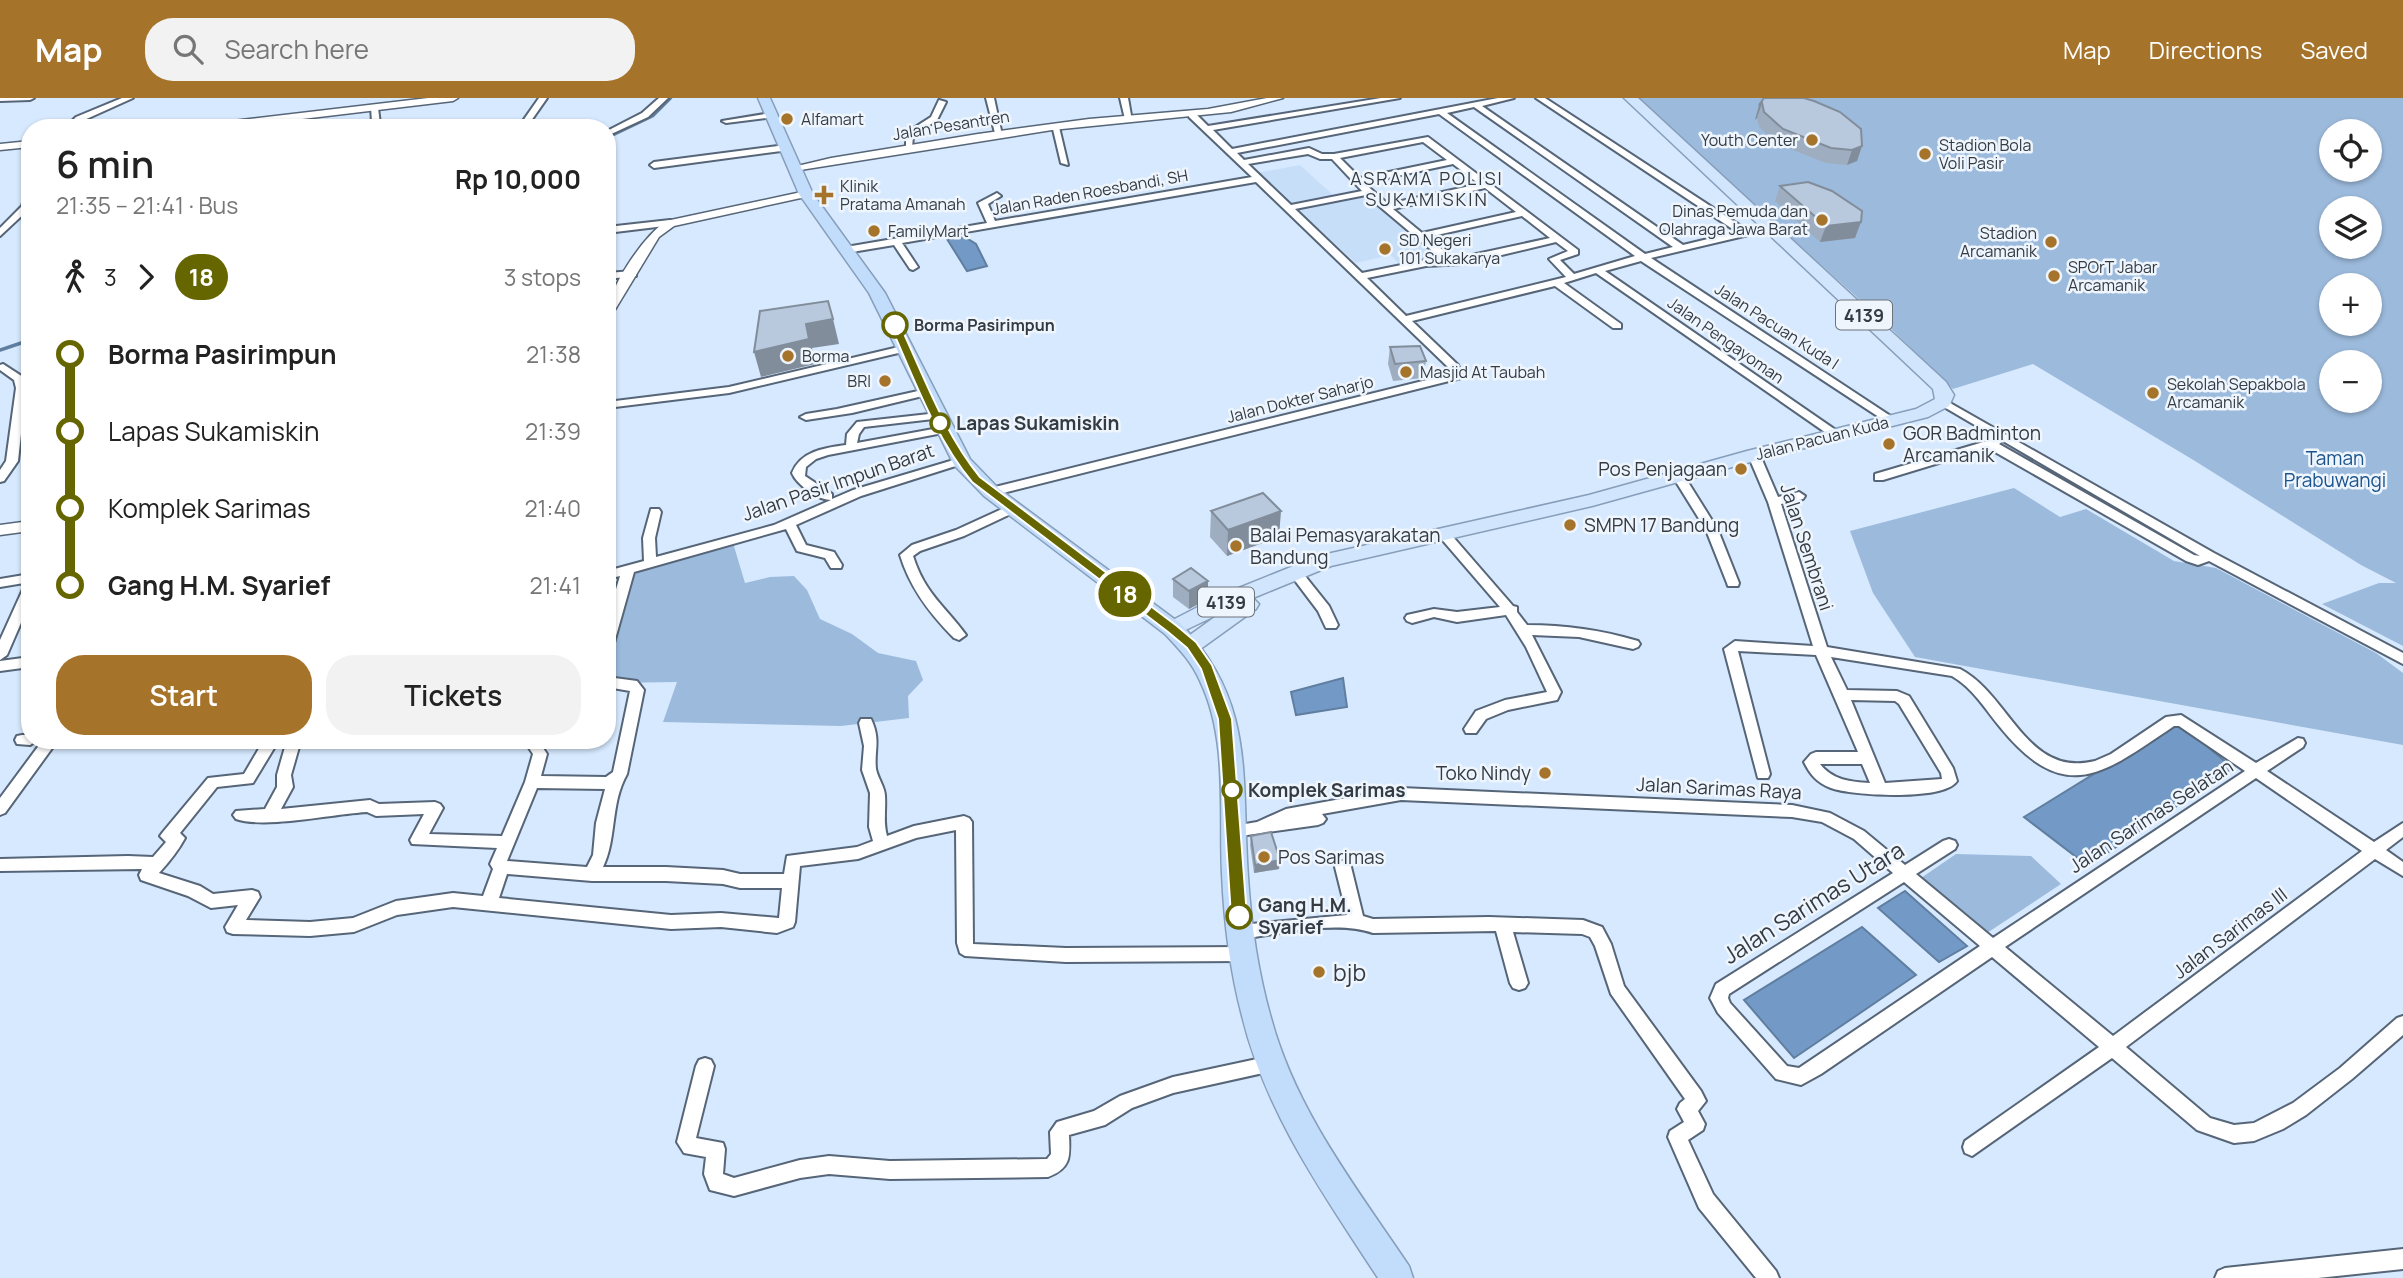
<!DOCTYPE html>
<html lang="en">
<head>
<meta charset="utf-8">
<style>
	:root { --surface:#fff; --page:#f2f2f2; --text:#222; --muted:#767676; --accent:#a6732a }
	body { margin:0; font-family:Manrope,sans-serif; background:var(--page); color:var(--text); height:100vh; display:flex; flex-direction:column; font-size:26px; white-space:nowrap }
	* { box-sizing:border-box; margin:0 }
	p { font-size:23px; color:var(--muted) }
	.icon { flex:none; width:38px; height:38px; fill:none; stroke:currentColor; stroke-width:2; stroke-linecap:round; stroke-linejoin:round }
	.map { position:relative; flex:1; overflow:hidden }
	.details { position:absolute; left:21px; top:21px; width:595px; height:630px; display:flex; flex-direction:column; background:var(--surface); border-radius:28px; box-shadow:0 2px 5px #0004 }
	.details>* { flex:none }
	.badge { padding:0 14px; border-radius:23px; font-size:24px; line-height:46px }
	.fabs { position:absolute; left:2319px; top:21px; display:grid; gap:14px }
	.fabs a { display:grid; place-items:center; width:63px; height:63px; border-radius:50%; background:var(--surface); box-shadow:0 2px 5px #0004; font-size:35px }
	.map>.badge { position:absolute; translate:-50% -50%; box-shadow:0 0 0 4px #fff }
	.legs { display:flex; align-items:center; gap:10px; height:77px; padding:0 35px; font-size:23px }
	.legs p { margin-inline-start:auto }
	.headline { display:flex; align-items:center; justify-content:space-between; height:119px; padding:0 35px }
	h1 { font-size:38px; font-weight:600; line-height:52px }
	.primary-button { display:flex; gap:14px; margin-top:auto; padding:14px 35px }
	.primary-button a { flex:1; height:80px; border-radius:28px; background:var(--accent); color:#fff; font-size:28px; font-weight:600; line-height:80px; text-align:center }
	.primary-button a+a { background:var(--page); color:var(--text) }
	ul { padding:0 35px; list-style:none }
	li { display:flex; align-items:center; gap:24px; height:77px; font-size:26px }
	li i { display:grid; place-items:center; width:10px; height:100%; margin:0 9px; background:currentColor }
	li i::after { content:''; width:18px; height:18px; margin:-9px; border:5px solid; border-radius:50%; background:var(--surface) }
	li p { margin-inline-start:auto }
	li:first-child i { background:linear-gradient(#0000 50%,currentColor 0) }
	li:last-child i { background:linear-gradient(currentColor 50%,#0000 0) }
	header { display:flex; align-items:center; gap:42px; box-sizing:border-box; height:98px; padding:0 35px; background:var(--accent); color:#fff }
	header strong { font-size:33px }
	nav { display:flex; gap:38px; margin-inline-start:auto; font-size:24px }
	.search { width:490px; height:63px; background:var(--page); display:flex; align-items:center; gap:18px; box-sizing:border-box; padding:0 24px; border-radius:28px; color:var(--muted); font-size:26px }
	.map>svg:first-child { display:block }
</style>
</head>
<body>
<header>
<strong>Map</strong>
<div class="search"><svg class="icon" aria-label="search" viewBox="0 0 24 24"><circle cx="10" cy="10" r="6"/><path d="M15 15l6 6"/></svg>Search here</div>
<nav><a>Map</a><a>Directions</a><a>Saved</a></nav>
</header>
<div class="map">
<svg width="2403" height="1180" viewBox="0 0 2403 1180">
	<rect width="100%" height="100%" fill="#d7e9fe"/>
	<path fill="#c7def9" d="M1300 67 1334 98 1290 107 1257 75Z
		M1358 98 1369 99 1440 160 1403 169 1390 157 1356 165 1297 111Z"/>
	<path fill="#9cbadc" fill-rule="evenodd" d="M1635 0H2403V548L2322 506 2379 485H2396L2361 467 2195 363 2033 266 1953 291 1879 219ZM2331 33H2370V72H2331ZM2331 110H2370V149H2331ZM2331 187H2370V226H2331ZM2331 264H2370V303H2331Z
		M2014 390 2060 419 2086 411 2174 463 2216 470 2376 555 2403 575V647L1915 559 1873 495 1850 433Z
		M733 445 745 485 770 479 794 478 807 492 820 521 852 536 878 555 916 563 923 582 908 598 909 620 841 628 663 624 677 584 612 585 607 578V568L632 473Z
		M1956 756 2031 758 2061 786 1987 835 1921 780Z"/>
	<path fill="#739ac7" stroke="#607e9f" stroke-width="2" d="M965 139 976 146 987 168 967 173 947 141Z
		M1343 580 1347 609 1296 617 1291 594Z
		M2178 624 2233 670 2088 768 2024 719Z
		M1905 793 1967 848 1939 864 1878 810Z
		M1862 829 1916 877 1794 960 1744 902Z"/>
	<g fill="none" stroke-linecap="round" stroke-linejoin="round">
		<path stroke="#607e9f" stroke-width="2.5" d="M607 40 653 18 671 0"/>
		<path stroke="#607e9f" stroke-width="3.5" d="M0 252 30 242"/>
		<g stroke="#566577" stroke-width="4">
			<path id="minor" d="M0 0H34L30 2 0 3Z
				M122 0H133L82 23 74 30H65L76 19Z
				M539 0H547L526 30H518Z
				M659 0H668L648 19 607 38V33L642 15Z
				M986 0H994L1002 37 995 35Z
				M1120 0H1128L1132 23 1125 21Z
				M1381 0H1400L1213 32 1232 51 1498 0H1514L1482 8 1683 147 1737 134 1536 0H1545L1747 132 1774 127V131L1651 160 1898 323 1892 326 1888 325 1641 163 1605 173 1840 335V339H1832L1596 175 1564 185 1621 226V230H1613L1555 188 1412 223 1458 267 1462 278 1461 280 991 398 985 394 987 391 1451 276 1449 270 1256 84 902 145 918 169 913 172 910 171 894 147 846 155 841 152 846 149 987 125 978 105 997 95 1001 98 988 106 995 123 1252 79 1189 19V15H1195L1208 28ZM1474 9 1673 149 1645 156 1447 15ZM1439 16 1635 158 1574 176 1560 162 1578 156V152L1428 39 1334 56H1322L1309 50 1244 62 1237 55ZM1423 44 1447 62 1360 80 1340 60ZM1308 56 1320 61H1332L1362 93 1291 107 1248 66ZM1453 66 1479 86 1388 106 1364 85ZM1485 90 1516 114 1422 135 1393 111ZM1366 97 1442 161 1426 162 1362 175 1295 111ZM1522 118 1550 140 1453 161 1428 139ZM1556 144 1568 153 1549 161 1566 179 1406 218 1367 180 1426 168 1464 166Z
				M939 2 946 4 937 22 913 38 912 50H906V35L931 19Z
				M371 8 378 10 380 26 376 30H366L372 25Z
				M771 15 775 17 774 19 726 25 722 23Z
				M295 17 302 19 298 30H290Z
				M1052 27 1059 29 1068 67 1061 65Z
				M786 47 790 50 789 52 654 70 650 67 654 64Z
				M30 91V110L0 138V130L22 108 26 94Z
				M670 122 673 123V127L607 135V129Z
				M633 173 636 174V178L607 181V175Z
				M907 247 912 250 911 252 729 295 607 310V304L729 289Z
				M3 266 23 279 26 290 18 363 4 383 0 384V372L6 363 16 290 14 282 0 272V267Z
				M927 291 932 294 931 296 852 315 806 322 800 319 806 316 837 311Z
				M1943 301 2214 455 2403 555V566L2209 463 2198 467 2186 463 1988 350 1883 382H1875V376L1997 340 1939 306 1937 304ZM2003 343 2200 458 2194 457 1999 346Z
				M938 315 942 316V320L864 329 859 336 857 345 944 329 950 332 948 334 828 357 816 361 806 369 805 378 832 396V401L853 392 957 361 961 359 967 363 965 365 861 398 796 427 806 447 834 454 842 467 841 470H831L825 460 797 453 786 431 634 474 614 545 607 550V521L620 478 607 481V473L644 463 643 440 651 411H659L661 414 655 440 656 459 774 427 831 402C818 402 797 387 792 375 801 353 824 350 846 347L847 336 857 324Z
				M1754 354 1760 357 1778 399 1799 394 1805 398 1803 401 1781 406 1827 549 1960 571C2010 597 2026 680 2095 663L2111 656 2166 619 2181 617 2256 665 2298 640 2303 641 2305 645 2303 649 2267 673 2374 744 2403 725V739L2386 752 2403 764V778L2375 761 2126 949 2210 1020 2234 1027 2254 1025 2293 1005 2340 970 2397 920 2403 918V937L2352 981 2306 1017 2283 1031 2254 1043 2234 1045 2197 1032 2112 960 1972 1058 1965 1055 1963 1049 1965 1043 2099 949 1992 859 1821 976 1801 987 1776 981 1718 915 1710 900 1716 886 1893 775 1854 741 1822 724 1792 719 1401 702 1322 716 1326 721 1323 725 1318 727 1233 739 1228 737 1225 733 1228 729 1257 724 1286 711 1401 690 1792 707 1830 715 1864 733 1905 767 1943 743 1949 741 1955 743 1957 747 1955 751 1916 776 1993 840 2245 673 2179 628H2174C2103 676 2065 709 2000 629 1985 611 1973 590 1952 578L1831 559 1847 592 1897 593 1909 598 1953 670 1957 683C1945 703 1853 698 1831 690 1817 685 1810 676 1804 664L1811 656 1816 654H1858L1816 557 1738 553 1770 676 1768 680H1758L1724 551 1735 543 1813 548 1768 404 1748 357ZM1851 602 1895 603 1899 606 1941 675 1942 681 1885 685ZM1820 666H1862L1870 685C1851 684 1832 682 1820 666ZM2256 680 2362 753 2113 938 2005 849ZM1904 784 1980 848 1799 970 1787 968 1730 905 1728 900 1729 896Z
				M1679 375 1683 376 1718 432 1739 485 1738 488H1728L1727 485 1706 432 1673 379Z
				M1013 406 1017 407 1019 410 1017 413 964 438 920 453 913 458C925 496 945 508 966 537L959 542 954 540C930 516 910 490 900 457L912 447 956 432Z
				M1443 431 1447 432 1513 508 1517 509V514L1527 527C1565 527 1601 532 1638 543L1640 546 1638 549 1633 551 1579 539 1532 537 1561 594 1557 602 1508 612 1486 621 1476 635H1466L1464 631 1476 613 1505 602 1547 594 1526 549 1506 517 1457 524 1434 519 1412 525 1407 523 1405 520 1407 517 1434 511 1457 514 1500 509 1439 438 1437 435 1439 432Z
				M1296 472 1301 473 1329 508 1338 527 1336 530H1326L1318 513 1290 476Z
				M30 476V484L0 489V481Z
				M30 485V504L7 557 0 562V542L24 489Z
				M30 559V569L0 573V563Z
				M607 579 637 583 644 592 627 676C610 706 617 740 603 769H666L723 772 740 776H784L787 758 857 749 873 743 869 729 870 695 862 672 864 648 859 625 861 621H871C881 642 874 652 876 671 878 681 885 689 885 698 886 712 883 724 887 738L914 728 964 718 969 720 972 724 973 846 1066 850 1244 849 1250 851 1252 856 1250 861 1244 863 1066 864 965 858 960 855 957 845 956 732 916 740 858 761 800 768 795 824 793 829 777 835 721 829 671 831 453 809 397 817 354 834 310 838 233 836 227 834 225 829 238 807 211 810 188 798 141 782 139 777 142 771 0 773V761L128 758 153 759 166 744 160 738 163 734 208 680 244 676 264 642H279L253 685 217 689 180 735 185 740C178 753 169 764 159 775L200 788 213 796 252 792 258 794 260 799 246 822 310 824 353 820 396 803 453 795 483 798 493 771 490 766 497 750 412 746 410 742 424 716 376 718 367 714C333 716 265 731 236 721L233 717 236 713 265 711 277 689V677L287 642H301L291 677 293 689 281 711 370 702 379 706 435 704 440 706 443 710 429 736 502 738 525 684 533 656 527 647 529 642H543L541 647 547 656 541 678 606 679 613 674 630 593 607 589ZM537 690 605 691 596 725 593 757 587 769 507 763ZM507 776 592 783H666L723 786 740 790H782L779 820 721 815 671 817 499 800Z
				M22 637H30V642H37L30 647 17 646 15 642 17 638Z
				M43 642H58L5 715 0 717V700Z
				M1343 763 1349 764 1351 769 1363 818 1373 821 1489 819 1583 822 1602 829 1611 846 1624 888 1701 993 1706 1003 1698 1013 1705 1026 1703 1032 1688 1042 1713 1096 1776 1173 1779 1180H1756L1699 1110 1668 1039 1670 1033 1684 1024 1677 1011 1680 1005 1685 1001 1611 896 1595 848 1590 839 1582 836 1513 834 1528 885 1525 890 1519 892 1513 890 1510 885 1496 833 1373 835C1336 822 1280 836 1241 841L1235 839 1233 834 1235 829 1241 827 1347 817 1335 769 1337 764Z
				M1271 958 1277 960 1280 966 1277 972 1173 995 1132 1010 1105 1027 1069 1037C1070 1059 1071 1070 1048 1079L890 1081 829 1076 800 1080 734 1098 710 1092 704 1076 706 1059 684 1055 677 1044 696 968 699 962 705 960 711 962 714 968 696 1040 723 1045 725 1051 723 1076 734 1080 800 1062 829 1058 890 1063 1047 1061 1051 1056 1050 1034 1057 1024 1094 1013 1120 998 1173 979Z
				M2403 1151V1171L2318 1180H2215L2218 1173 2225 1170Z"/>
		</g>
		<g stroke="#566577" stroke-width="3">
			<path id="tertiary" d="M428 0H458L453 3 227 30H194L199 27Z
				M1267 0H1283L1231 14 1052 32 794 73 789 70 831 60 978 36 1089 21 1208 11Z
				M30 43V49L0 52V46Z
				M806 93 812 96 810 98 674 128 659 139 613 215 607 219C607 191 643 139 666 123Z
				M30 423V433L0 437V427Z"/>
		</g>
		<g stroke="#869eba" stroke-width="3">
			<path id="primary" d="M1624 0H1638L1946 284 1954 297 1949 308 1928 319 1761 361 1592 408 1331 468 1253 500 1259 506 1256 511 1199 552 1191 555 1183 552 1180 547 1183 542 1219 516 1173 538 1165 536 1162 531 1165 526 1219 498 1318 458 1589 397 1747 353 1916 311 1935 301 1933 291Z"/>
		</g>
		<g stroke="#869eba" stroke-width="3">
			<path id="trunk" d="M758 0H770L813 96 885 195 970 361 998 390 1181 526C1256 605 1241 678 1248 779 1251 826 1258 874 1271 920 1296 1013 1356 1089 1409 1168L1413 1180H1378C1324 1097 1266 1016 1242 918 1230 872 1224 824 1222 776 1219 713 1228 641 1200 583 1192 564 1179 551 1165 536L984 398 954 367 869 195 799 96Z"/>
		</g>
		<use href="#minor" fill="#fff" fill-rule="evenodd"/>
		<use href="#tertiary" fill="#fff" fill-rule="evenodd"/>
		<use href="#primary" fill="#d1e5fc" fill-rule="evenodd"/>
		<use href="#trunk" fill="#c2dcfb" fill-rule="evenodd"/>
	</g>
	<path fill="#9eadbf" d="M1764 0 1862 48 1857 63 1847 67 1826 65 1778 46 1759 29 1757 20 1755 22Z
		M1780 88 1855 140 1820 144 1775 103Z
		M1390 249 1426 263 1423 280 1393 283 1388 266Z
		M1211 413 1279 439 1227 458 1210 439Z
		M1173 481 1208 483V501L1189 511 1173 499Z
		M1251 738 1279 771 1254 775 1250 747Z"/>
	<path fill="#818d9b" d="M1762 5 1757 20 1755 22 1759 7Z
		M1862 48 1857 63 1847 67 1852 52Z
		M1861 124 1855 140 1820 144 1826 128Z
		M833 221 839 246 812 250 815 266 761 279 754 254 806 226Z
		M1281 413 1279 439 1227 458 1228 432Z
		M1208 483V501L1189 511V493Z
		M1280 762 1279 771 1254 775 1255 767Z"/>
	<path fill="#b8c9de" stroke="#818d9b" stroke-width="2" d="M1764 0H1804L1814 3 1840 14 1861 31 1862 48 1852 52 1831 50 1783 31 1764 14 1762 5 1759 7Z
		M1808 84 1832 93 1862 113 1861 124 1826 128 1780 88Z
		M828 203 833 221 806 226 809 241 754 254 760 213Z
		M1420 248 1426 263 1395 266 1390 249Z
		M1263 395 1281 413 1228 432 1211 413Z
		M1191 470 1208 483 1189 493 1173 481Z
		M1271 734 1280 762 1255 767 1251 738Z"/>
	<path fill="#660" stroke="#fff" stroke-width="2" d="M891 225 900 227C924 278 944 335 980 379L1177 528 1196 544 1212 567 1232 621 1247 818 1245 822H1234L1231 818 1218 621 1201 571 1187 550 1168 534 972 384C934 338 914 280 890 227Z"/>
	<g fill="#a6732a" stroke="#eef5fd" stroke-width="2.5">
		<circle cx="787" cy="21" r="7"/>
		<circle cx="1812" cy="42" r="7"/>
		<circle cx="1925" cy="56" r="7"/>
		<path d="M820.5 86.5h7v7h7v7h-7v7h-7v-7h-7v-7h7z"/>
		<circle cx="1822" cy="122" r="7"/>
		<circle cx="874" cy="133" r="7"/>
		<circle cx="2051" cy="144" r="7"/>
		<circle cx="1385" cy="151" r="7"/>
		<circle cx="2054" cy="178" r="7"/>
		<circle cx="788" cy="258" r="7"/>
		<circle cx="1406" cy="274" r="7"/>
		<circle cx="885" cy="283" r="7"/>
		<circle cx="2153" cy="295" r="7"/>
		<circle cx="1889" cy="346" r="7"/>
		<circle cx="1741" cy="371" r="7"/>
		<circle cx="1570" cy="427" r="7"/>
		<circle cx="1236" cy="448" r="7"/>
		<circle cx="1545" cy="675" r="7"/>
		<circle cx="1264" cy="759" r="7"/>
		<circle cx="1319" cy="874" r="7"/>
	</g>
	<g fill="#fff" stroke="#660" stroke-width="3.5">
		<circle cx="895" cy="227" r="12"/>
		<circle cx="940" cy="325" r="9"/>
		<circle cx="1232" cy="692" r="9"/>
		<circle cx="1239" cy="818" r="12"/>
	</g>
	<g text-anchor="middle" dominant-baseline="central" stroke-width="5" stroke-linejoin="round" paint-order="stroke">
		<g font-size="16" fill="#343b43" stroke="#eef5fd" text-anchor="start">
			<text x="801" y="21">Alfamart</text>
			<text x="1798" y="42" text-anchor="end">Youth Center</text>
			<text x="1939" y="47">Stadion Bola<tspan x="1939" dy="18">Voli Pasir</tspan></text>
			<text x="840" y="88">Klinik<tspan x="840" dy="18">Pratama Amanah</tspan></text>
			<text x="1808" y="113" text-anchor="end">Dinas Pemuda dan<tspan x="1808" dy="18">Olahraga Jawa Barat</tspan></text>
			<text x="888" y="133">FamilyMart</text>
			<text x="2037" y="135" text-anchor="end">Stadion<tspan x="2037" dy="18">Arcamanik</tspan></text>
			<text x="1399" y="142">SD Negeri<tspan x="1399" dy="18">101 Sukakarya</tspan></text>
			<text x="2068" y="169">SPOrT Jabar<tspan x="2068" dy="18">Arcamanik</tspan></text>
			<text x="802" y="258">Borma</text>
			<text x="1420" y="274">Masjid At Taubah</text>
			<text x="871" y="283" text-anchor="end">BRI</text>
			<text x="2167" y="286">Sekolah Sepakbola<tspan x="2167" dy="18">Arcamanik</tspan></text>
		</g>
		<g font-size="16" fill="#343b43" stroke="#eef5fd">
			<text transform="translate(951 27) rotate(-9)">Jalan Pesantren</text>
			<text transform="translate(1090 94) rotate(-10)">Jalan Raden Roesbandi, SH</text>
			<text transform="translate(1777 228) rotate(33)">Jalan Pacuan Kuda I</text>
			<text transform="translate(1726 242) rotate(35)">Jalan Pengayoman</text>
			<text transform="translate(1300 301) rotate(-14)">Jalan Dokter Saharjo</text>
			<text transform="translate(1822 340) rotate(-14)">Jalan Pacuan Kuda</text>
		</g>
		<g font-size="16" font-weight="bold" fill="#343b43" stroke="#eef5fd" text-anchor="start">
			<text x="914" y="227">Borma Pasirimpun</text>
		</g>
		<g font-size="18" letter-spacing="2" fill="#343b43" stroke="#eef5fd">
			<text x="1427" y="80">ASRAMA POLISI<tspan x="1427" dy="21">SUKAMISKIN</tspan></text>
		</g>
		<g fill="#eef5fd" stroke="#6c737b" stroke-width="2">
			<rect x="1836" y="202.5" width="56" height="29" rx="5"/>
			<rect x="1198" y="489.5" width="56" height="29" rx="5"/>
		</g>
		<g font-size="18" font-weight="bold" fill="#343b43">
			<text x="1864" y="217">4139</text>
			<text x="1226" y="504">4139</text>
		</g>
		<g font-size="19" font-weight="bold" fill="#343b43" stroke="#eef5fd" text-anchor="start">
			<text x="956" y="325">Lapas Sukamiskin</text>
			<text x="1248" y="692">Komplek Sarimas</text>
			<text x="1258" y="807">Gang H.M.<tspan x="1258" dy="22">Syarief</tspan></text>
		</g>
		<g font-size="19" fill="#343b43" stroke="#eef5fd" text-anchor="start">
			<text x="1903" y="335">GOR Badminton<tspan x="1903" dy="22">Arcamanik</tspan></text>
			<text x="1727" y="371" text-anchor="end">Pos Penjagaan</text>
			<text x="1584" y="427">SMPN 17 Bandung</text>
			<text x="1250" y="437">Balai Pemasyarakatan<tspan x="1250" dy="22">Bandung</tspan></text>
			<text x="1531" y="675" text-anchor="end">Toko Nindy</text>
			<text x="1278" y="759">Pos Sarimas</text>
		</g>
		<g font-size="19" fill="#1b538c" stroke="#eef5fd">
			<text x="2335" y="360">Taman<tspan x="2335" dy="22">Prabuwangi</tspan></text>
		</g>
		<g font-size="19" fill="#343b43" stroke="#eef5fd">
			<text transform="translate(838 384) rotate(-19)">Jalan Pasir Impun Barat</text>
			<text transform="translate(1807 449) rotate(72)">Jalan Sembrani</text>
			<text transform="translate(1719 690) rotate(3)">Jalan Sarimas Raya</text>
			<text transform="translate(2151 718) rotate(-33)">Jalan Sarimas Selatan</text>
			<text transform="translate(2230 835) rotate(-37)">Jalan Sarimas III</text>
		</g>
		<g font-size="23" fill="#343b43" stroke="#eef5fd">
			<text transform="translate(1813 804) rotate(-32)">Jalan Sarimas Utara</text>
		</g>
		<g font-size="23" fill="#343b43" stroke="#eef5fd" text-anchor="start">
			<text x="1333" y="874">bjb</text>
		</g>
	</g>
</svg>
<div class="fabs">
<a><svg class="icon" aria-label="locate" viewBox="0 0 24 24"><circle cx="12" cy="12" r="6"/><path d="M12 2v4M12 18v4M2 12h4M18 12h4"/></svg></a>
<a><svg class="icon" aria-label="layers" viewBox="0 0 24 24"><path d="M12 4l9 5-9 5-9-5zM3 14l9 5 9-5"/></svg></a>
<a>+</a>
<a>−</a>
</div>
<b class="badge" style="left:1125px;top:496px;background:#660;color:#fff">18</b>
<section class="details">
<div class="headline"><div><h1>6 min</h1><p>21:35 – 21:41 · Bus</p></div><b>Rp 10,000</b></div>
<div class="legs"><svg class="icon" aria-label="walk" viewBox="0 0 24 24"><circle cx="13" cy="4" r="2"/><path d="M13 8l-2 6 4 7M11 14l-3 7M7 12l3-4h3l4 4"/></svg>3<svg class="icon" aria-label="forward" viewBox="0 0 24 24"><path d="M9 5l7 7-7 7"/></svg><b class="badge" style="background:#660;color:#fff">18</b><p>3 stops</p></div>
<ul>
<li><i style="color:#660"></i><b>Borma Pasirimpun</b><p>21:38</p></li>
<li><i style="color:#660"></i><span>Lapas Sukamiskin</span><p>21:39</p></li>
<li><i style="color:#660"></i><span>Komplek Sarimas</span><p>21:40</p></li>
<li><i style="color:#660"></i><b>Gang H.M. Syarief</b><p>21:41</p></li>
</ul>
<div class="primary-button"><a>Start</a><a>Tickets</a></div>
</section>
</div>
</body>
</html>
